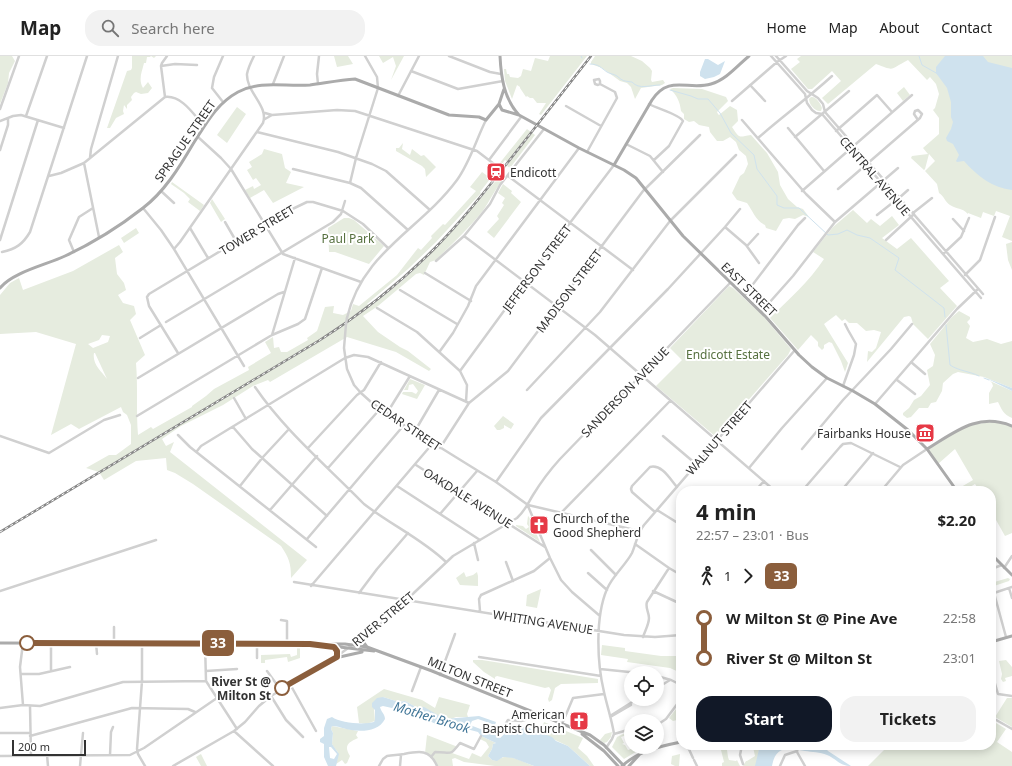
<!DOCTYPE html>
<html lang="en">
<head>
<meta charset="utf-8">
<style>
	:root { --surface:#fff; --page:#f2f2f2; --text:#222; --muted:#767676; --line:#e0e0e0; --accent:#111827 }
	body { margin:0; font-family:"Noto Sans",sans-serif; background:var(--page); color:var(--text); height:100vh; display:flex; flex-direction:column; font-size:15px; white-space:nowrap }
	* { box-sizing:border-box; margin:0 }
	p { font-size:13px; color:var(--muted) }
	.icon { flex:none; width:22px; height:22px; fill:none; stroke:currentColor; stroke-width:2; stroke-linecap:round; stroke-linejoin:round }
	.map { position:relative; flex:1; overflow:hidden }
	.details { position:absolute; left:676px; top:430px; width:320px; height:264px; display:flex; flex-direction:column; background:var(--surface); border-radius:16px; box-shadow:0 2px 10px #0003 }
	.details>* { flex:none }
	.badge { padding:0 8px; border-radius:6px; font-size:14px; line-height:26px }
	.tools { position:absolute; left:624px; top:610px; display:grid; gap:8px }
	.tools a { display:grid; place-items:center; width:40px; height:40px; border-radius:50%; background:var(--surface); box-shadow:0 2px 10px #0003; font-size:20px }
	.scale { position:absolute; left:12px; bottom:10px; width:74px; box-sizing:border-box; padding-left:4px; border:2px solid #333; border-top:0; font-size:11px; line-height:14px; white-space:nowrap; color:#333; -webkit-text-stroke:3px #fff; paint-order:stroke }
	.map>.badge { position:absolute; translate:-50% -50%; box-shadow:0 0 0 2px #fff }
	.legs { display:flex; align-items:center; gap:6px; height:44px; padding:0 20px; font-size:13px }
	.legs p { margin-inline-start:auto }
	.head { display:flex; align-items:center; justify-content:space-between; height:68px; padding:0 20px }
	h1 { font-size:22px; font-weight:700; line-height:30px }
	.action { display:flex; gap:8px; margin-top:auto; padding:8px 20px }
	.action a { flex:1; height:46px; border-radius:16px; background:var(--accent); color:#fff; font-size:16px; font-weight:700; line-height:46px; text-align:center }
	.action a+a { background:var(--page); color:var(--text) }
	ul { padding:0 20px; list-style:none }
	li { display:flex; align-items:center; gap:14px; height:40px; font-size:15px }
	li i { display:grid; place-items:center; width:6px; height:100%; margin:0 5px; background:currentColor }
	li i::after { content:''; width:10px; height:10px; margin:-5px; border:3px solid; border-radius:50%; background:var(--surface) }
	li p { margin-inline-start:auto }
	li:first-child i { background:linear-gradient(#0000 50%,currentColor 0) }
	li:last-child i { background:linear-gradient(currentColor 50%,#0000 0) }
	header { display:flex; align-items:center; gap:24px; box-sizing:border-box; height:56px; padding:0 20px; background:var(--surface); border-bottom:1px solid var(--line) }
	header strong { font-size:19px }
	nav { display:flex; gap:22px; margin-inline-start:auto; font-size:14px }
	.search { width:280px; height:36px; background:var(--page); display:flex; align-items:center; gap:10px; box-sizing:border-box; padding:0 14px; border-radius:16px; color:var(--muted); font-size:15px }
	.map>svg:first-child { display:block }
</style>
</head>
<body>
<header>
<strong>Map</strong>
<div class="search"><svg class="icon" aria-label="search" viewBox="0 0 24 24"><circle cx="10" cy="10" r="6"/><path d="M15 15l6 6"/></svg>Search here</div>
<nav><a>Home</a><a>Map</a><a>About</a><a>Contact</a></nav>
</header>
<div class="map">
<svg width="1012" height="710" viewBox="0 0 1012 710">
	<rect width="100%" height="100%" fill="#fff"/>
	<path fill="#e6ecdf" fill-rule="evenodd" d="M0 0H12L15 5 9 17 8 27 0 48Z
		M132 0H156L154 2 151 0 150 1H147L146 7H144C142 16 138 23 143 32L148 26 152 32 148 37 141 38 136 36 134 37 131 41 132 44 127 49V53L124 49 123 55 124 58 116 62 110 72H107L127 15 131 14 132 12Z
		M334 0H348L353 8 337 11Z
		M379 0H404L391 24 396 10 393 1 383 7Z
		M550 0H587L541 59 539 58 546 47H537L533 42H530L527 40 526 41 520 32V31L517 29 512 43 505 25 504 13H506L507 18H509L510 21 518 22 521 20 523 13 531 15 535 2 548 5Z
		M595 0H631L642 5 650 12 652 15 651 24 652 26 663 24 665 27 662 29 641 32 635 43 631 31 627 27 620 25 602 12 591 8V6Z
		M801 0H1012V185L1002 181 1010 160 996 155 994 160 983 156 981 162 968 157V158C961 151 958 154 950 149 945 146 944 140 939 137L937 128 925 115 935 105 929 98 925 113 924 114 911 102 912 100 928 98 923 92 939 78V62L933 54 935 52 939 38 936 28 930 21 927 24 908 4C890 13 896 16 876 8L828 48 822 42 841 25 832 15 812 33H808L791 13 800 6 797 3Z
		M904 31 910 39 903 45 897 37Z
		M673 32 702 33 726 41 728 45 717 56 718 58 719 59 730 50 737 54 738 65 732 71C740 83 738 81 751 79L767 97 778 116 780 129 788 143 797 151 803 153 809 161 803 159 795 163 789 162 783 163 776 175 766 172 765 169C755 164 753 155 747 147L737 144 732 137 740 120 744 117 748 108 746 100 739 94 736 86 730 81 723 85H717L710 76 709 71 699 69 694 65 689 66 684 63V58L681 55C680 46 677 39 670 33Z
		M811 41C816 40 821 48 822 52L821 55C815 56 809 48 809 43Z
		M237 51 246 58 227 87 217 79Z
		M527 73 535 79 510 112 507 110 509 107 505 104 499 112 498 110 499 108Z
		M403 87 402 93 410 99 412 93 421 100 424 99 436 111 426 121 425 113 422 110 396 95V92H399Z
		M264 93 282 98 285 112 291 116 286 127 304 131 273 147 264 134 250 142 245 134 253 130 254 133 261 129 256 122 253 124 247 114 252 111 249 106 262 98Z
		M496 113 497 114 480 136 481 137 436 186 408 213 367 248 370 250 402 225 440 188 501 119 505 122C495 132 490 145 482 156 468 173 452 188 436 204L430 206 424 219 420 217 416 218 378 250 363 260 378 276 400 291 408 295 431 313 429 315 396 296 347 281 270 326 268 324 253 330 223 349 181 370 162 383 166 390 174 386 170 396 307 504 291 522C291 507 289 502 281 490L193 428 175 417 167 414 166 402 136 405 104 424 99 416 86 412 109 399H116L131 388V369L127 359 123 356 121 351 79 373 71 368 51 379 76 288 36 276 0 278V239L10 227 19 222 23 234 73 215 119 189 123 196 115 202 117 218 124 227 126 234 118 239 123 247 134 250 136 258 130 264 145 299 136 307C138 331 136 356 138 379L151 371 153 373 192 351V350L206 340 214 333 249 314 248 311 271 297 265 286 273 281 274 292 279 291 281 296H287L308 284 307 282 317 275 325 251 334 250 333 257 343 259 351 255 353 248 359 250 397 219 418 192 421 194 432 182 431 180 443 168 445 169 476 135 470 131 482 116 489 121ZM102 279 110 280 108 286 93 292 88 288 99 284ZM94 297H95L107 323C101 315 92 308 94 297Z
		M172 126 204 149 200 155 188 146 190 143 184 137 171 128Z
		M503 128 512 135 511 137 521 146 494 182 487 176 499 163 497 160 504 149 502 147 505 142 498 137Z
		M212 143 225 163 221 166 210 147Z
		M853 154 867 167 871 163 880 170 892 160 899 169 882 182 897 193 911 182 949 225 940 232 957 250 928 283 913 268 911 261 909 260 904 261 867 306 868 295 872 296 876 292 881 276 874 274 866 275 857 267H849L845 263 842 265 836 259 824 268 848 307 845 316 841 305 832 287 829 286 824 289V292L822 294 818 290V286L811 279 798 294 770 262C789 243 809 226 824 203L813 196 833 171Z
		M344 162H349L354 164 384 190 369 208 335 196H329L328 172Z
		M136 172 139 177 124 187 121 182Z
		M1012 186V214L1008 204 1006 188Z
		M729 230 733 232 763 260 791 293 788 299 716 381 656 330 682 304 670 292Z
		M959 255 970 261V263L967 266 970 270 966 282 973 286 987 283 1001 288 1012 285V332L984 321 958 316 953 318 943 327 942 335 936 346 931 347 928 352H919L911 361 907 362 903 359V357L909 352 914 344 921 340 930 329 927 314 933 310 935 299 930 288 952 261Z
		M410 323 425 329 417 343 402 338 403 336H412L416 338 418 335 413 328 409 329 408 334H404Z
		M990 325 1012 335V362C1003 358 1002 354 998 346L989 348V337L993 330 992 327Z
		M503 360 514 368 511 373 504 369V372L500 374H497L494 370Z
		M993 366 1012 370V477L1005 480 991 455V435H980L975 428 963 435 956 434 973 424 955 393 938 408 927 393 969 369Z
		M528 460 529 461 540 486 516 470V469L523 470 526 473 529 471 527 468Z
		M464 516 466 521 473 519 477 516 478 520V530L460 529 456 522Z
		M1008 522 1010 523 1009 525 991 531V527Z
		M541 533 537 552 526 550 527 539Z
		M602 589 625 592V595L661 600H681V617L670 612 627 606 628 603 601 599Z
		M297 590H300V602L288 606 287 601 265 604V607H261V599L290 598 291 601 297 599Z
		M473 604H482L598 623V627L561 628 555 632 552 644 549 646 548 643 551 634 549 631 545 632 497 620 495 621V623L484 616 473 606Z
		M1006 604 1012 611V620L1005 622 1006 625 1003 626 1001 623 1002 618 999 605Z
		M384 633 422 644 435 652 439 641 470 649 467 658 468 661H456L451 663H445L421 651H416L405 645 399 646 383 641 374 653 375 665 366 668 359 667 357 651Z
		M1007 642H1012V671L995 661Z
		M676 653 681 657V663L673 665 669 662Z
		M991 664 1006 673 997 686 1012 696V710H868L889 689H991Z
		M544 666 583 682 578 692 587 700 594 710H590L568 690 540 677Z
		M332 670 358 675 356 679 358 682C347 687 344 690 350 700L347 707 345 708 342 704 336 708C340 694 338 698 332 688L333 677 331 673Z
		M612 676 611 681 607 686 604 687 600 684 605 678Z
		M625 677 626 679 621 681 624 687 622 688 625 689 628 694 637 691H644L624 703 612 691 617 681Z
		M427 679 458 691 452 697 469 703 472 697 481 701 489 691 486 686 480 683 481 680 496 687 493 688 492 693 488 700 492 704C499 705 499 702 504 701 514 700 525 707 534 710H495L464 706 455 702 452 703 453 710H437L432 703 425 697Z
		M744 689H760L756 710H743L746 705H747L755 700 753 691Z
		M720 690 727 694 728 701 729 704 736 705 737 704 740 710H722V707L724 706Z
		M201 698 207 710H201L196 701Z
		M680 698 679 710H675L671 708 672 700Z"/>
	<path fill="#cfe2ee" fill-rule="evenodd" d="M945 0H983L988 6 1012 12V134C993 132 977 120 964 105L957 106 956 105 959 99 953 88 947 85 946 82 951 73 953 66 951 61V46L947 32 936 17V11Z
		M705 3H708L718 9 725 5 720 18 714 21 705 23 700 20V16Z
		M986 322 1012 332V335Z
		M383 641 399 646 405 645 416 651H424L445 663 479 660 496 666 495 669 478 663 472 665 470 669 496 679 500 682 511 672 526 671 552 681 556 685 568 690 590 710H534L513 702 505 701H503L497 705 492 704 488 700 492 693 493 688 496 687 481 680 478 676 459 671 440 670 421 661 405 657 401 654 383 650 380 651C381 656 385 658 385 663 379 675 363 676 351 674 344 673 339 670 332 670L331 673 333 677 332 688 339 698 336 710H328L324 701V688L320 686V683L324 680V672L327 663 332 661C340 667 364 669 374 666L375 664V654L372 651V647L377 642ZM329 691H331L337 698 334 703 330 702Z
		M760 689H795L800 691 822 693V692L819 689H823L828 695 851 710C839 710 837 703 827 699 820 696 812 696 805 695 789 692 776 688 772 710H755Z"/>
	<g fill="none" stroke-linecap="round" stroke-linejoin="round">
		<path stroke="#cfe2ee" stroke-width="1" d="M581 0 582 2
			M919 0 922 9 938 18
			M590 8C599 8 601 12 607 16 610 18 614 18 617 20 623 25 623 25 632 26 639 34 650 29 660 29
			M670 34 691 40 698 43H708L720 57 731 77 754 99 757 113 777 140V149L784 152H799L828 179 838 178 847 174 857 179 870 182 899 202 895 214 944 252 945 261
			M946 269 950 309C959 315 969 315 979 320
			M984 322 989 324"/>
		<path stroke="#d0d0d0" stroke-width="2.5" d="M449 0 490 16 501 18
			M771 0 805 38 807 47 812 54 816 57 822 58 981 242
			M776 0 807 35 818 42 823 48 825 56 983 238
			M161 10 175 8 197 9
			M411 15 458 33 503 25
			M273 28 284 0
			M318 28 317 18 319 0
			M750 29 765 45
			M398 40 419 0
			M165 41 161 10 162 7 167 0
			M732 45 777 6 786 0
			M223 46 212 32 214 21 223 0
			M649 48C658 53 679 58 683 65L669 90 654 104
			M566 50 601 70
			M0 53 19 0
			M265 57 272 59
			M26 60 47 0
			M265 63 272 59 337 54 355 55 477 95 498 111
			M742 64 806 138 835 166
			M0 65 13 60 21 59 64 72
			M788 72 824 115
			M836 75 877 39 892 56
			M257 76 338 96 372 108 386 115 430 154
			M198 81 221 102 231 113 283 198 361 226
			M795 81 849 35
			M758 82C782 61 808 42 832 20
			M626 88 650 100 663 116
			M0 94 8 69V62
			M587 96 617 42 615 36 600 28V25L599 23 594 24 595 28 598 29 600 28
			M90 102 91 93 118 0
			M489 104 521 61
			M84 107 99 181
			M293 113 350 127 361 132 408 174
			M49 120 61 117 84 107 165 41C182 39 194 59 204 70
			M508 120 633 214
			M350 127 356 102 378 32 377 21 365 0
			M838 133 920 62 922 58 918 54 915 55 914 58 918 64
			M161 135 174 147
			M802 135 912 39
			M899 142 908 134
			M143 152 161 174 174 193 244 310
			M913 157 932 142
			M877 159 896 144
			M953 163 964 175
			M225 166 236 185
			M725 171 746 189 759 207
			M190 172 208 202
			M464 180 595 279 775 435
			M0 184 38 64
			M886 184 914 158
			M747 190 758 178
			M174 193 180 186 263 67C269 50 246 36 247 18 248 12 251 6 254 0
			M2 196C16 193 23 188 30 176L87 0
			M74 196 69 184 79 161 93 152
			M943 198 961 181 969 162
			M436 205 464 180 490 148 500 129 544 73
			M425 217 471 245
			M965 219 980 204 995 161
			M400 234 457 268
			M744 240 798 169 805 162
			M377 252 417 276 460 315 467 329 466 346
			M761 256 793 220 835 166 898 112
			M347 262C362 196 420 174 457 124 470 106 476 84 486 64
			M166 266 333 166 341 158 345 145
			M346 268 344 292 347 313 354 329 361 337 371 346 404 369 496 426 528 449 639 475
			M272 279 298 268 305 263 322 212
			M140 282 161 269
			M440 295 453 277 468 250 476 230 579 92
			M178 297 149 250 147 241 149 238 282 158 307 146H313L343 155 363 168 388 192
			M911 306 925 318
			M460 315 525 226 614 109
			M138 322 278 238 284 236
			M897 324 915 338
			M843 330 854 299 856 288 848 274 845 268
			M255 331C285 375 327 410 364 448 391 469 422 483 446 506
			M527 334 600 256 670 165 736 99
			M234 342 246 363
			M875 348 957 253 978 233
			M387 357 410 320
			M137 360 272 279 295 202
			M233 371 252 393 327 460
			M415 375 439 334
			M178 379 190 391 316 491
			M0 380 49 397 104 364 120 359
			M663 380 696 408
			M308 392 357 339 364 334 381 306
			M440 392 469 347 508 315 643 135 700 79
			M802 393 843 344 891 293 912 268
			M197 395 201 390 345 302 354 299 368 301 469 347
			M416 409 545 491
			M328 412 380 353
			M749 412 782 372 827 322
			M496 426 541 362 668 233 725 171 740 153
			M240 430 263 401 289 373
			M397 430 480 484
			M755 435 764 425
			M802 435 840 391 843 388 851 387 900 411
			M841 435 873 397
			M881 435 903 409 927 393
			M528 450 550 502 561 524 572 536 600 560
			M270 454 317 400
			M657 454 681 469
			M655 456 632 436 631 433 632 430 650 411C662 408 670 423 677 431
			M561 457 670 345
			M440 458 477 415
			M307 483 404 369
			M474 487 478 504
			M635 488 669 512 681 519
			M591 494 616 519
			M506 506 513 525
			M1004 512 1012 500
			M991 513 1002 509
			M588 517 607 534
			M294 526 624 579 655 581 681 579
			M311 530 433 387
			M1009 532 1012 542
			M0 535 156 484
			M653 535 681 548
			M359 537 377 513 408 477
			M994 537 1006 581
			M991 538 1012 531
			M480 555 479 543 481 539 534 515 550 502
			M281 564 287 565V587
			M114 571V587
			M643 581C645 575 649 568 649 562 649 556 645 552 647 546L669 512
			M23 587 20 611 23 649
			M51 587V615
			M96 587 97 598
			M142 587V625L137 693 138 698 145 710
			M205 587 206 625 237 673
			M257 587V602
			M479 601 601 620
			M600 613 639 617
			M991 614 998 638 1012 640
			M206 615 237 613
			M267 615 280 633
			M21 618H39L70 611
			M440 619 455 578
			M657 620 671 624 681 629
			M290 628 316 675
			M657 632 670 624
			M412 635 421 611
			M271 640 286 664 303 681
			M30 650 31 699
			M0 652 23 649 40 650 123 626 206 625
			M610 660 637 643
			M612 660 631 649
			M991 661 1012 673
			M562 668 573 642 604 638
			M657 669 666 663 681 643
			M502 674 508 664 521 665 525 664 530 655
			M234 675 273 710
			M0 677H30
			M614 678 631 673
			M30 680 132 652 188 653 195 656
			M687 689 693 702
			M742 689 740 699 743 708
			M798 689 797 696 805 710
			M606 692 612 683 614 678C612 664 607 650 604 636 597 607 595 561 607 533 613 519 625 510 632 497 636 488 637 478 644 469L795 294
			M47 699 48 710
			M110 699 111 676 113 671
			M0 700 130 699 144 692 217 642
			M431 701 435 696C452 696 449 701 460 687L474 693 481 680
			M694 704 697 710
			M80 710 83 677
			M173 710 234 675 245 666 259 650 271 640 332 604 383 566 453 500 517 462C525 455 528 447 533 439 541 426 550 414 560 403L730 227
			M379 710 383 703 387 700C393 699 398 699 404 698 419 695 430 693 437 710
			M400 710 401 699
			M780 710 785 699 797 695"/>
		<path stroke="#ababab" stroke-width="3" d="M500 0C501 21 504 43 519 59
			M504 33 499 48 502 54 519 59 579 92 624 114 636 122 683 180 766 261 799 299 812 311 827 322 853 335 875 348 908 374 927 393 957 435
			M614 109 652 44C669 18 688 35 711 28 726 24 738 9 749 0
			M0 232C13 216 46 209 65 200 91 188 120 170 143 152 164 136 179 112 193 88 206 68 216 48 238 36 261 24 285 31 310 29 325 27 340 24 355 23L449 59 479 61 486 64 499 48
			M927 393C955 376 978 356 1012 370
			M991 498 1012 519
			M364 579V587L367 591
			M991 586 1012 580
			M0 587 345 588 367 591 432 615 590 679 604 689 624 710
			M322 589 374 595
			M334 591 337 595V601
			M335 602 362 596
			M582 678 604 695 618 710
			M622 710C638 695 661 690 681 686
			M629 710 639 699"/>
		<g stroke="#888" stroke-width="2.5">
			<path id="rail" d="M0 476 320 284C361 258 399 228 434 193 464 163 490 129 516 96 541 64 566 32 591 0"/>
		</g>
		<use href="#rail" stroke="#fff" stroke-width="1" stroke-dasharray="3" stroke-linecap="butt"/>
		<path stroke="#d0d0d0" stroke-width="2.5" d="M346 268 347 262"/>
	</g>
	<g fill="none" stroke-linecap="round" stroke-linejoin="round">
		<g stroke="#fff" stroke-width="9">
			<path id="line-1" d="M27 587 310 588 334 591 337 595V601L282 632"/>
		</g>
		<use href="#line-1" stroke="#8b5e3c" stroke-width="6"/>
	</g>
	<defs>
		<g id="station-square" transform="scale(1)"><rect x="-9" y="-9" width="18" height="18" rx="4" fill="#e63946" stroke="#fff"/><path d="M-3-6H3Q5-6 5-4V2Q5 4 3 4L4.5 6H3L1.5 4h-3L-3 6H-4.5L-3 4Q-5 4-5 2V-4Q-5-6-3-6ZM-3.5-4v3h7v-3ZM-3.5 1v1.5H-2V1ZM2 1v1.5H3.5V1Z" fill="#fff"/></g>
		<g id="museum-square" transform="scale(1)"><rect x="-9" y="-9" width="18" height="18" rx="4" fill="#e63946" stroke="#fff"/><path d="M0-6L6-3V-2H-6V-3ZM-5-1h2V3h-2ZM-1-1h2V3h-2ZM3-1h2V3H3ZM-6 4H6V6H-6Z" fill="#fff"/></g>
		<g id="church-square" transform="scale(1)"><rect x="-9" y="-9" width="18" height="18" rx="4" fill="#e63946" stroke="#fff"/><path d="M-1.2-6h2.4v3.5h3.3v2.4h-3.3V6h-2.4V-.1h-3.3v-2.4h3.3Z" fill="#fff"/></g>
	</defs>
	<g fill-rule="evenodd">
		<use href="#station-square" x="496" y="116"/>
		<use href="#museum-square" x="925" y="377"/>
		<use href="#church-square" x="539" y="469"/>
		<use href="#church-square" x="579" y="665"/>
	</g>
	<g fill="#fff" stroke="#8b5e3c" stroke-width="2">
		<circle cx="27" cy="587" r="7"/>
		<circle cx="282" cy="632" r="7"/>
	</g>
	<g text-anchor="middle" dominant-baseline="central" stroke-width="4" stroke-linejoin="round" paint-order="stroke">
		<g font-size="12" fill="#333" stroke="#fff">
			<text transform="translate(185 85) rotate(-55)">SPRAGUE STREET</text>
			<text transform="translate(875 120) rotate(49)">CENTRAL AVENUE</text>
			<text transform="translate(257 174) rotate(-31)">TOWER STREET</text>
			<text transform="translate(537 212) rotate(-53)">JEFFERSON STREET</text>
			<text transform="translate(749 233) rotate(44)">EAST STREET</text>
			<text transform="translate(569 235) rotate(-53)">MADISON STREET</text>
			<text transform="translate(625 336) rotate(-46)">SANDERSON AVENUE</text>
			<text transform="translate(406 369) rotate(34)">CEDAR STREET</text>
			<text transform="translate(719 382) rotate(-49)">WALNUT STREET</text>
			<text transform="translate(468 442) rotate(32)">OAKDALE AVENUE</text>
			<text transform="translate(383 563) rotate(-40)">RIVER STREET</text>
			<text transform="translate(543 566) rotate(9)">WHITING AVENUE</text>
			<text transform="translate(470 621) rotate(22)">MILTON STREET</text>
		</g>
		<g font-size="12" fill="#333" stroke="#fff" text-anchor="start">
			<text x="510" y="116">Endicott</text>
			<text x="911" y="377" text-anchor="end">Fairbanks House</text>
			<text x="553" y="462">Church of the<tspan x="553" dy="14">Good Shepherd</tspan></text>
			<text x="565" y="658" text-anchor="end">American<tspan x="565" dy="14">Baptist Church</tspan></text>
		</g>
		<g font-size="12" fill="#56703f" stroke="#fff">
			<text x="348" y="182">Paul Park</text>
			<text x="728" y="298">Endicott Estate</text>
		</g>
		<g font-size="12" font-weight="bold" fill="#333" stroke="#fff" text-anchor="end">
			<text x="271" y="625">River St @<tspan x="271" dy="14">Milton St</tspan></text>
		</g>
		<g font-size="13" font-style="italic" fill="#3f7597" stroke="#fff">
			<text transform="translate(432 661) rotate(17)">Mother Brook</text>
		</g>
	</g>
</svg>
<div class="tools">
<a><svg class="icon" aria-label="locate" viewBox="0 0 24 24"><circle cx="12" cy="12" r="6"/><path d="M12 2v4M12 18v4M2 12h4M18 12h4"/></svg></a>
<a><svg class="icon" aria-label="layers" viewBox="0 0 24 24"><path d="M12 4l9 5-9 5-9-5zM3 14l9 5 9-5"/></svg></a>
</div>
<div class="scale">200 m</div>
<b class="badge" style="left:218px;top:587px;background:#8b5e3c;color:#fff">33</b>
<section class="details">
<div class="head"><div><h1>4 min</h1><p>22:57 – 23:01 · Bus</p></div><b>$2.20</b></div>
<div class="legs"><svg class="icon" aria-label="walk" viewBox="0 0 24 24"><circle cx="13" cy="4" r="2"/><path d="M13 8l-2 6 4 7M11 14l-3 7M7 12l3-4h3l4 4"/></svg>1<svg class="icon" aria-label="forward" viewBox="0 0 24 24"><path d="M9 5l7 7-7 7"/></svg><b class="badge" style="background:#8b5e3c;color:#fff">33</b></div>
<ul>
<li><i style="color:#8b5e3c"></i><b>W Milton St @ Pine Ave</b><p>22:58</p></li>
<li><i style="color:#8b5e3c"></i><b>River St @ Milton St</b><p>23:01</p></li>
</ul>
<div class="action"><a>Start</a><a>Tickets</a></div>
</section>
</div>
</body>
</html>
